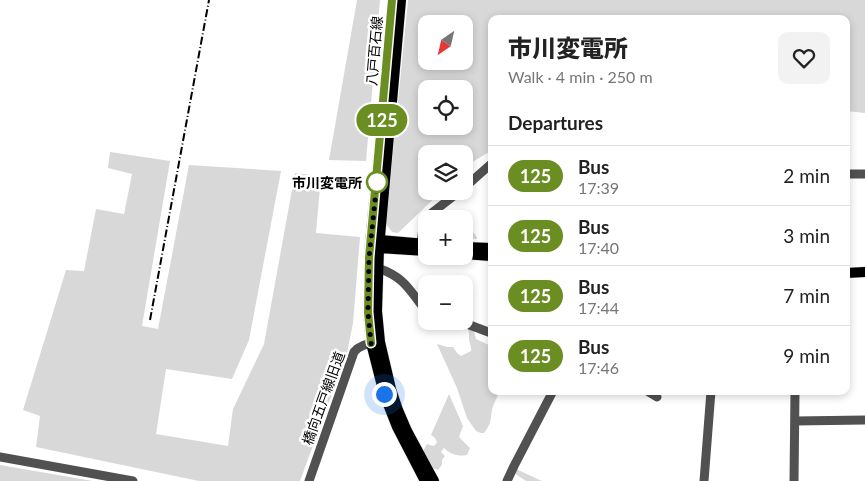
<!DOCTYPE html>
<html lang="en">
<head>
<meta charset="utf-8">
<style>
	:root { --surface:#fff; --page:#f2f2f2; --text:#222; --muted:#767676; --line:#e0e0e0 }
	body { margin:0; font-family:Lato,"Noto Sans JP",sans-serif; background:var(--page); color:var(--text); height:100vh; display:flex; flex-direction:column; font-size:19px; white-space:nowrap }
	* { box-sizing:border-box; margin:0 }
	p { font-size:16px; color:var(--muted) }
	.icon { flex:none; width:28px; height:28px; fill:none; stroke:currentColor; stroke-width:2; stroke-linecap:round; stroke-linejoin:round }
	.map { position:relative; flex:1; overflow:hidden }
	.panel { position:absolute; left:488px; top:15px; width:362px; height:380px; display:flex; flex-direction:column; background:var(--surface); border-radius:10px; box-shadow:0 2px 8px #0003 }
	.panel>* { flex:none }
	.badge { padding:0 10px; border-radius:16px; font-size:18px; line-height:32px }
	.needle { width:32px; rotate:214deg }
	.buttons { position:absolute; left:418px; top:15px; display:grid; gap:10px }
	.buttons a { display:grid; place-items:center; width:55px; height:55px; border-radius:10px; background:var(--surface); box-shadow:0 2px 8px #0003; font-size:25px }
	.you { position:absolute; width:25px; height:25px; margin:-12px; border:4px solid #fff; border-radius:50%; background:#1a73e8; box-shadow:0 0 0 8px #1a73e833 }
	.map>.badge { position:absolute; translate:-50% -50%; box-shadow:0 0 0 2px #fff }
	h2 { padding:0 20px; font-size:19px; line-height:45px }
	.round { display:grid; place-items:center; flex:none; width:52px; height:52px; border-radius:10px; background:var(--page) }
	.summary { display:flex; align-items:center; justify-content:space-between; height:85px; padding:0 20px }
	h1 { font-size:24px; font-weight:800; line-height:38px }
	ul { padding:0; list-style:none }
	li { display:flex; align-items:center; gap:15px; height:60px; padding:0 20px; border-top:1px solid var(--line) }
	li div { flex:1 }
	li b { display:block; font-size:19px }
	li em { font-style:normal }
	li .badge { min-width:55px; font-weight:700; text-align:center }
	.map>svg:first-child { display:block }
</style>
</head>
<body>
<div class="map">
<svg width="865" height="481" viewBox="0 0 865 481">
	<rect width="100%" height="100%" fill="#fff"/>
	<path fill="#d8d8d8" fill-rule="evenodd" d="M357 0H380L366 161 329 160Z
		M408 0H865V113L846 111V19H491V151L474 161 464 171V154H426V191H442L398 233 392 232 386 224ZM426 24H464V61H426ZM426 89H464V126H426Z
		M110 152 170 161 142 326 158 329 189 165 281 171 249 340 232 379 166 369 156 434 228 446 233 409 264 344 295 173 321 176 316 233 360 237 353 323 347 353 300 481H199L36 447 40 416 23 410 66 270 84 271 96 209 124 214 132 174 108 168Z
		M464 225C469 229 476 233 477 239L464 238Z
		M468 329 474 331 476 339 491 346V391H499C498 396 496 399 494 404 489 415 494 421 484 433H481L476 431 467 418 457 388 437 344 447 347H453L457 353 461 356 471 351C472 347 469 343 469 339 469 335 469 333 468 329Z
		M449 394 463 426 459 437 470 448 467 455C458 457 450 454 444 448L441 452 445 456 442 460V465L438 470 433 468 423 451 427 444 433 446 435 445 437 442 435 438 431 435Z
		M0 465 93 481H0Z
		M516 469 542 481H526L514 473Z"/>
	<g fill="none" stroke-linecap="round" stroke-linejoin="round">
		<g stroke="#dbdbdb" stroke-width="11">
			<path id="major" d="M393 0 370 244 368 312 371 343 384 394 397 427 425 481
				M401 0 379 248 377 311 380 342 391 389 398 410 407 431 434 481
				M373 243 380 240 426 244
				M374 246 379 248 426 251
				M464 247 491 248
				M464 254 491 256
				M846 273 865 272"/>
		</g>
		<path stroke="#515151" stroke-width="9" d="M846 174H865
			M464 188 491 164
			M421 244 424 219 460 191
			M378 268C406 278 409 290 426 311
			M459 321 491 333
			M647 391 657 397
			M795 421 865 420
			M0 457 133 481
			M309 481 354 352C360 345 367 344 377 342
			M507 481 514 466 553 391
			M704 481 711 391
			M794 481 795 391"/>
		<use href="#major" stroke="#000" stroke-width="10"/>
		<path stroke="#000" stroke-width="2" stroke-dasharray="8 2.5 1 2.5" stroke-linecap="butt" d="M150 320 209 0"/>
	</g>
	<g fill="none" stroke-linecap="round" stroke-linejoin="round">
		<g stroke="#fff" stroke-width="11">
			<path id="line" d="M371 343 368 312 369 258 392 0"/>
		</g>
		<use href="#line" stroke="#6b8e23" stroke-width="8"/>
		<path stroke="#000" stroke-width="5" stroke-dasharray="0 9" d="M377 182 369 258 368 312 371 343 384 394"/>
	</g>
	<circle fill="#fff" stroke="#6b8e23" stroke-width="2.5" cx="377" cy="182" r="10"/>
	<g text-anchor="middle" dominant-baseline="central" stroke-width="5" stroke-linejoin="round" paint-order="stroke">
		<g font-size="14" fill="#000" stroke="#fff">
			<text transform="translate(374 51) rotate(-85)">八戸百石線</text>
			<text transform="translate(323 398) rotate(-70)">橋向五戸線旧道</text>
		</g>
		<g font-size="14" font-weight="bold" fill="#000" stroke="#fff" text-anchor="end">
			<text x="362" y="182">市川変電所</text>
		</g>
	</g>
</svg>
<div class="buttons">
<a><svg class="needle" viewBox="-14 -14 28 28"><path d="M0-13l5 13h-10z" fill="#e53935"/><path d="M0 13l5-13h-10z" fill="#767676"/></svg></a>
<a><svg class="icon" aria-label="locate" viewBox="0 0 24 24"><circle cx="12" cy="12" r="6"/><path d="M12 2v4M12 18v4M2 12h4M18 12h4"/></svg></a>
<a><svg class="icon" aria-label="layers" viewBox="0 0 24 24"><path d="M12 4l9 5-9 5-9-5zM3 14l9 5 9-5"/></svg></a>
<a>+</a>
<a>−</a>
</div>
<div class="you" style="left:384px;top:394px"></div>
<b class="badge" style="left:382px;top:120px;background:#6b8e23;color:#fff">125</b>
<section class="panel">
<div class="summary"><div><h1>市川変電所</h1><p>Walk · 4 min · 250 m</p></div><a class="round"><svg class="icon" aria-label="heart" viewBox="0 0 24 24"><path d="M12 20l-8-8c-3-5 5-10 8-4 3-6 11-1 8 4z"/></svg></a></div>
<h2>Departures</h2>
<ul>
<li><span class="badge" style="background:#6b8e23;color:#fff">125</span><div><b>Bus</b><p>17:39</p></div><em>2 min</em></li>
<li><span class="badge" style="background:#6b8e23;color:#fff">125</span><div><b>Bus</b><p>17:40</p></div><em>3 min</em></li>
<li><span class="badge" style="background:#6b8e23;color:#fff">125</span><div><b>Bus</b><p>17:44</p></div><em>7 min</em></li>
<li><span class="badge" style="background:#6b8e23;color:#fff">125</span><div><b>Bus</b><p>17:46</p></div><em>9 min</em></li>
</ul>
</section>
</div>
</body>
</html>
